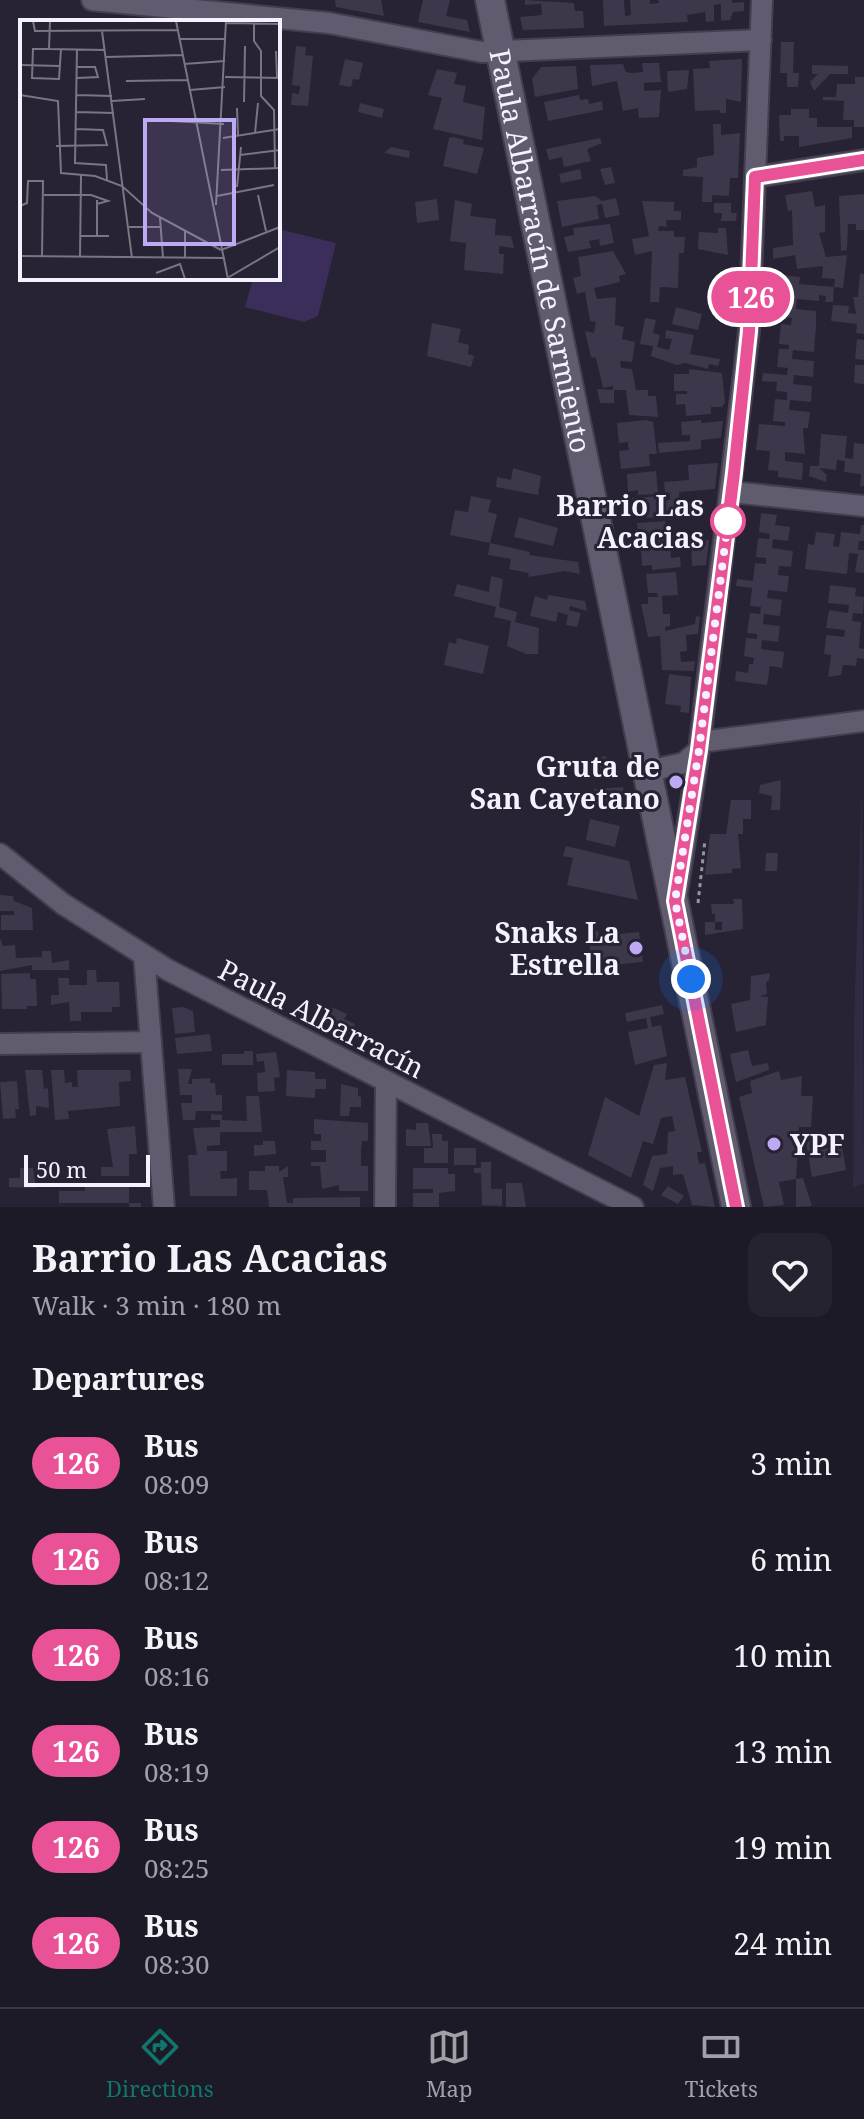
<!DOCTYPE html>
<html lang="en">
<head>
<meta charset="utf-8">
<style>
	:root { --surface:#1d1a27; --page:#25232f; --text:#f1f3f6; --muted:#a0a1a7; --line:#3b3844; --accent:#0f766e }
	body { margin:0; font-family:"Noto Serif",serif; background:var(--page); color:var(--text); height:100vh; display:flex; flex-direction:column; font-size:30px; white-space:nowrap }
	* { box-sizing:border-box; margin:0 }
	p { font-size:26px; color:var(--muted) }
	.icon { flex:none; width:44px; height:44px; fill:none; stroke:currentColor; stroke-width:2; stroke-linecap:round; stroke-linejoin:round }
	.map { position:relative; height:1207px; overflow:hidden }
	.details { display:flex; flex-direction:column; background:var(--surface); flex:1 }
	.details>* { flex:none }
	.badge { padding:0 16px; border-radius:26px; font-size:28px; line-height:52px }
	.scale { position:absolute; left:24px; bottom:20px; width:126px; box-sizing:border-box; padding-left:8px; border:4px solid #f5f2ff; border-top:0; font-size:22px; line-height:28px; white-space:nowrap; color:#f5f2ff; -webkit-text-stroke:6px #272234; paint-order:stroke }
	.you { position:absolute; width:40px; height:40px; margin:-20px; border:6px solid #fff; border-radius:50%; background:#1a73e8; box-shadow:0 0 0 12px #1a73e833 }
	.map>.badge { position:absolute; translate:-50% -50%; box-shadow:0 0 0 4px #fff }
	h2 { padding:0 32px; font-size:30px; line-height:72px }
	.round { display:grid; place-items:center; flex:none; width:84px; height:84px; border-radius:16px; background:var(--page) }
	.headline { display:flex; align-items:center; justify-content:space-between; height:136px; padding:0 32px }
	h1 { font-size:38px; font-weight:700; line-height:60px }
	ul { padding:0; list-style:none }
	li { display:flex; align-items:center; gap:24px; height:96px; padding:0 32px }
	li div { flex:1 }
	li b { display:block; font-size:30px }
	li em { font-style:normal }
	li .badge { min-width:88px; font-weight:700; text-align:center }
	.dock { display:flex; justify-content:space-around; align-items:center; height:112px; border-top:2px solid var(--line); background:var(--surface); font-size:22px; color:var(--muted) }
	.dock a { display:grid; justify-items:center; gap:4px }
	.dock .selected { color:var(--accent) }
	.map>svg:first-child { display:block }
</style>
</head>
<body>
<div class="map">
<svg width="864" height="1207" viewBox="0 0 864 1207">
	<rect width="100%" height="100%" fill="#272234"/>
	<path fill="#312a42" d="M862 781 864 1183 853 1188 854 1020Z"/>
	<path fill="#3c2e5a" d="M278 229 336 243 318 316 304 322 245 307 253 278H278Z"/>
	<path fill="#3c374a" d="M335 0H381L384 16 336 7Z
		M423 0H450L446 16 467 20 470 32 418 22Z
		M525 0 574 3 575 11H583L584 28 523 30 520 17 542 15 541 4 525 5Z
		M603 0H624L625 16 631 15 630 0H650V4L659 3 658 0H732V3L744 2V11L733 12 730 20 721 21V4L714 5V21L706 22 705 12 687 15 688 22 604 26Z
		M781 42H794L793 73H799L798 87H787V73H780Z
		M296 46 306 47 305 55 313 56 308 106 291 105 292 93 299 94 300 86 292 85Z
		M345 59 363 63 359 80 353 79 351 87 339 85Z
		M742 59 741 102 726 99V113H720V110L695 111 693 69 710 68 709 61Z
		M642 63H659L661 82 644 83V91L661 90 659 117 639 118 638 108 623 111 617 81 592 86 590 65 623 64 626 72 631 73 643 72Z
		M812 65 848 66V74H830L814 91 810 82 818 74H812Z
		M576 66 578 89 535 97 532 79 541 67Z
		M437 69 457 73 454 84 466 86 463 102 485 107 482 140 433 129 442 98 428 95Z
		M689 70 687 89 668 92 667 71Z
		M855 77H864V127H854V120H843L844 101 823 100V97H836L837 84H855Z
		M579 95 580 100 588 99 589 104 602 101 603 110 548 121 544 102Z
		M360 103 384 109 382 118 358 112Z
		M791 109H809V118H817V127H852V138L799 147V136H784V141H780L779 115H791Z
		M713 124H721V135L740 133 738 178H730L729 196 712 195V202H702L703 177 683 176V170L697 167V158L714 155Z
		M454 137 464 140 463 144 484 148 477 174 443 166 449 138Z
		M600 138 602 143 587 149 591 161 564 167 562 157 549 160 546 149Z
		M391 147 410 151 409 158 384 153Z
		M611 167 615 183 605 185 600 169Z
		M580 169 582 179 561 183 559 174Z
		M812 191 815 207 825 205V232L819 233 826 257 847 255 843 288 834 287 835 279 822 278 823 266 797 269 795 255 773 259V248L793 245 792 210 788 211 785 195Z
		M864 194V230H856V224H848L847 250 841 251 839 196Z
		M595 196 602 201 616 198 620 215 605 218 602 204 597 205 599 219 562 227 557 201Z
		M437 199 439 220 417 223 415 202Z
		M455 200 472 204 470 216 496 219 495 235 511 236 514 248 499 246V254H504L503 274 464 270 466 243 450 241Z
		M642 201 674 202V211H681V220H666L667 227 659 226 658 231H674V237H685L684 253H679L678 288 660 287 659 302H650L652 251 635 255 632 239 649 236Z
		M714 203H731V213H737L736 221H721L722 213H714Z
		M610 224 614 243 600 246 599 239 589 241 591 248 568 252 564 237 574 235 573 228Z
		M718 228H726L728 255 698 249 699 232 718 233Z
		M613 251 626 274 619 276 620 282 594 288 597 299 616 297 615 325 624 327 622 339 635 342 632 362 620 361 621 368 632 369 636 390H648V396H656L658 417 629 415 626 390H613V386L603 388 596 358 591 357 585 331 594 333 596 322 590 321 585 292 577 294 573 278 581 276 578 257Z
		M860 273 864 274V334L856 333 857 324 831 321 833 305 849 306 848 313 856 314 853 297H858Z
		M772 274 800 277 799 284 834 287 833 302H825L826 296 819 295V301L797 299 796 309 816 311V327L814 352 793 350 792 359 814 361 813 377 794 375 793 384 812 386 811 402 790 400 789 410 810 412 808 428H803L805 454 785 452V461L803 463 802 480 778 477V471L768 470 770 451 756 450 759 424 785 426V422L773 421 775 399 787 400V392L776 391 777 382 762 381 763 373 787 375 788 368 777 367 779 349H789V345L779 344 781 324 791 325 792 318 768 316 770 297 789 298 790 294 770 292Z
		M676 307 702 314 698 330 672 324Z
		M645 318 656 320 653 333 660 335 657 347 669 350 672 339 665 338 666 330 694 335 690 354 720 359 718 366 709 364 708 369 685 363 677 365 651 356 653 346 640 344Z
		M432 323 461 329 458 342 469 345 468 354 474 356 471 367 427 356Z
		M857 339 864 340V360L855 359Z
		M855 365H864V384L854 383Z
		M689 369 722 373 725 402 722 407H711V414L686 416 685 404 676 405V394H687V391H674V374H689Z
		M597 389 614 390V403H600Z
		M646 420 653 422 657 454H649L650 466 621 469 619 451 629 450 628 446V442L619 443 617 423Z
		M701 420V423L723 421 721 438 701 440V449L659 453 658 443 690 441V435H682L681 422Z
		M821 434 847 436 845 458 853 459 854 443 864 444V486H860L861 474 844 472 845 461 837 460 836 470 819 468 827 475 826 482 809 476 810 466H819Z
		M718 463 715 489 679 492 681 517 672 518 671 510 662 511 663 518 633 517 632 498 661 496 662 501 670 500V493H665L664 482 689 480 688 465Z
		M513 468 541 476 538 495 496 487 497 477 511 480Z
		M656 471 658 494 638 495V490L628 492 627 474Z
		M471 496 491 500 488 512 497 514 490 543 450 535 455 510 468 512Z
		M761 513 777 515 775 525 790 527 788 541 773 539 772 548 793 551 791 567 779 566 778 575 789 576 787 592 768 590 767 598 782 600 780 616 764 614 763 624 780 626 778 642 762 640 761 649 784 652 782 668 770 666 767 685 735 681 736 671 748 673 749 664H753L754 658 744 656 746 638 757 639V634L747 633 750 613 760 614 761 607 750 606 752 588 736 586 737 579 753 581 755 563 766 564V558L756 557 758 538 769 539 770 534 759 532Z
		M519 517 558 528 553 546 514 537Z
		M665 521 667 543 640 545 637 523Z
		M861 525H864V541H859L858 550H864V573L855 572 858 554 849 553 847 574 805 569 808 544 814 545 816 532 835 534 833 546 839 547 841 532 860 534Z
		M709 540 706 565 692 566 691 541Z
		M490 543 530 552 529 555 578 562 580 574 565 571 529 577 528 573 509 569 511 559 488 555Z
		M670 545 671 558 680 557 681 567 652 570V565L642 566 641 548Z
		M676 572 678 595 662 596 663 614H670V626L665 627V631L695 624 696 616 700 617 698 634 686 635 687 651 680 652 681 662 695 661 694 671 662 670 660 636 648 637 641 604H648V597H658L657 593H648L646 574Z
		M491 576 503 579 499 607 517 612 515 622 539 628 538 654H526L507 646 511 621 494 617 496 607 454 596 457 584 489 592Z
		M830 585 856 588 855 596 864 597 863 614 853 613 852 621 861 622 859 648 864 649V659L857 658 856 666 843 665 841 675 828 677 831 655 824 654 826 635 844 637 845 630 826 628 829 610 848 613 849 605 828 603Z
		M548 595 585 601 587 611 570 606 569 610 581 613 577 627 566 625 568 615 558 612 556 622 530 616 535 596 547 600Z
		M457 638 489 646 483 674 444 665 449 642 456 644Z
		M669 674 691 677 689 713 680 712 681 706 665 704Z
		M606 756 610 774 595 777 591 759Z
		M781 780 780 810H771L772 796 759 793 760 785Z
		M623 787 627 808 597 810 594 789Z
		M731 800H751V819H743V834H738L741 868 732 869V873L705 875 710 834H726Z
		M590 819 620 826 615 847 586 840Z
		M566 846 629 861 638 900 567 885 573 858 563 856Z
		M766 853H778L777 871H765Z
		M0 895 13 896 14 901 32 908 33 930H1V915H14V911H0Z
		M733 899H742L743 929 705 935V922H715V930H722V922H715V914H712L711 904H734Z
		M598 931 599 936 639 932 643 962 592 967 588 932Z
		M0 938 3 946 15 945 16 958 42 957V951H51L52 963 69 960V970H32V965L0 971Z
		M87 970H96L97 982H119L120 1007H112V1012H81V1021H70L69 1002 51 1005V995H59L58 978H69V985H87Z
		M30 973V979H36L37 1006H27V1009H2L1 974Z
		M770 973 769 981 766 982 767 994 760 996 768 997 766 1025 736 1032 731 1004 750 1000 751 976Z
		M662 1005 664 1014 650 1017 652 1027 661 1025 667 1056 635 1065 628 1032 648 1028 646 1018 627 1022 625 1013Z
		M183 1007 193 1011 195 1032 175 1034 172 1008Z
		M332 1007 347 1014 344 1019 355 1024 350 1034 327 1023Z
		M210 1034 212 1051 177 1054 175 1038Z
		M748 1050 752 1066 768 1063 769 1070 736 1082 730 1054Z
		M244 1051H253V1065H222V1054H244Z
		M276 1052 280 1077 274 1078 275 1091 258 1092 257 1073 265 1072 264 1061 257 1062 256 1054Z
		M667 1063 665 1080 685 1077 702 1152H697L699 1164 705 1163 715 1207 692 1205 683 1174 673 1175V1166L660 1168 653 1191 643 1185 652 1156 667 1154 668 1132 675 1131 672 1116 661 1118 653 1144 643 1141 631 1178 588 1155 605 1097 639 1116 654 1065Z
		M178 1069H192L188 1084H192V1079L210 1078V1083H215L216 1095H222V1111H196L195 1120H183L181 1103H192V1095H180Z
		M25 1070H42L44 1089 48 1088 49 1108 36 1106V1115L30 1116Z
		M51 1070H64L65 1083 72 1082V1087H78L77 1070H130L131 1081 119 1082 120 1106 68 1111 69 1119 55 1120Z
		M287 1070 315 1072V1079H326V1089H315V1098L286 1096Z
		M779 1071 781 1080 802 1076 801 1096H813L811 1127H799L796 1179 779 1182 784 1205 764 1207 739 1097 752 1093 750 1081Z
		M17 1081 19 1109H15L16 1118 3 1119 0 1082Z
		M341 1084 358 1088V1096L361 1097V1107H350L349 1116H340Z
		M246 1096H259L262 1132H220V1145L207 1146V1151H227V1171H220L221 1179 237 1178V1196H190L188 1155H197L193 1128 220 1127V1120H211V1114L222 1115V1120L247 1121Z
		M314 1119 368 1123V1141H362L361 1150V1166H368V1191H339V1185L322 1189 320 1166H311V1162H326V1150H311V1141H321V1134H314Z
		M416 1123H428L431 1146H406V1129L416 1130Z
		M135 1126 137 1154H129V1176H101V1167H113L107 1129Z
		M432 1134H442V1141H448V1163H424V1148H433Z
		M840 1136 846 1170 812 1177 806 1142 820 1139 821 1149 833 1147 831 1138Z
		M263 1141H275L276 1154 254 1156V1145H263Z
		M454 1148H476V1165H454Z
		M481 1162H491V1189H502V1206L482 1205 481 1173H474V1168H481Z
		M265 1166H279V1172L288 1166V1177H283L287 1203H293V1198L360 1197V1207H269L267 1190H249V1171H265Z
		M20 1168H33L36 1188 9 1187V1178H20Z
		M413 1168H448V1174H455V1191L439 1193V1207H413V1193H433V1189H413Z
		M803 1178 812 1206 796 1207V1179Z
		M506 1183H522L526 1207H506Z
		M668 1186 684 1196 678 1204 661 1195Z
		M85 1187H129V1203H141V1207H129V1203H59V1191H85Z"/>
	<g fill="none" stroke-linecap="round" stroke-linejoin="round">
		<g stroke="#423e4d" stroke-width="24">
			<path id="minor" d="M92 0 329 23 482 52 761 40
				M755 177 864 160
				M732 492 864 506
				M700 742 864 721
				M648 771 684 763 699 750
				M0 854 63 904 168 970 633 1207
				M677 893 699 750 749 331 762 0
				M144 955 164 1207
				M0 1044 151 1042
				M385 1207 386 1081"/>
		</g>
		<g stroke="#423e4d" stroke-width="32">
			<g id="secondary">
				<path id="s1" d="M490 0 736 1207"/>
			</g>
		</g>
		<path stroke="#9793a2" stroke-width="3" stroke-dasharray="4 4" stroke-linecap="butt" d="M698 903 705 840"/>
		<use href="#minor" stroke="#615b70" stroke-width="20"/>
		<use href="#secondary" stroke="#615b70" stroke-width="28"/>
	</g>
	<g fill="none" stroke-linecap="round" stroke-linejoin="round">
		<g stroke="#fff" stroke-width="18">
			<path id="line" d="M736 1207 675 901 699 750 734 473 749 331 755 177 864 160"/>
		</g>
		<use href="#line" stroke="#e95297" stroke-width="12"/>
		<path stroke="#f5f2ff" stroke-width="8" stroke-dasharray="0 14.4" d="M691 979 675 901 699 750 728 521"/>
	</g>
	<circle fill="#fff" stroke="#e95297" stroke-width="4" cx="728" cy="521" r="16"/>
	<g fill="#bea9f4" stroke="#272234" stroke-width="3">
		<circle cx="676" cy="782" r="8"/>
		<circle cx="636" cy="948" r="8"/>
		<circle cx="774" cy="1144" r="8"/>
	</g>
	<g text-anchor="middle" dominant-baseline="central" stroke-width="6" stroke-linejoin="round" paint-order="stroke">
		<g font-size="28" fill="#f5f2ff" stroke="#272234">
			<text stroke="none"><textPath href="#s1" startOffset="256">Paula Albarracín de Sarmiento</textPath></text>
			<text transform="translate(322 1018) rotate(27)">Paula Albarracín</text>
		</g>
		<g font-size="28" font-weight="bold" fill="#f5f2ff" stroke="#272234" text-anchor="end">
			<text x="704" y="505">Barrio Las<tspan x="704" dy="32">Acacias</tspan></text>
		</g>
		<g font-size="28" font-weight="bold" fill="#f5f2ff" stroke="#272234" text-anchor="end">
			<text x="660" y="766">Gruta de<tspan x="660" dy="32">San Cayetano</tspan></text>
			<text x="620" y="932">Snaks La<tspan x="620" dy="32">Estrella</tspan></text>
			<text x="790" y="1144" text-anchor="start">YPF</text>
		</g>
	</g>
	<g transform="translate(20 20)">
		<rect width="260" height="260" fill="#272234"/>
		<path fill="none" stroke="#797585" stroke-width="2" d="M13 1 15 11 158 10M156 1 208 259M206 3 260 4M234 3V21L241 31V76L254 90 255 148M82 11 112 238M159 19H206M29 29 30 1M41 29 39 59 12 58 13 29H29L85 30M57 29 55 143 86 145 87 160M256 31 257 58M86 37 163 35M164 44 205 41M0 45 40 46M205 57 260 58M57 58 78 57 75 47H57M106 61 168 60M170 70 205 67M0 75 38 81 41 153 75 156 102 166 132 193 201 230M56 75 92 76M92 81 125 79M224 82 225 26M217 88 218 115M56 92 94 93M134 100 204 104M235 113 238 83M203 118 260 109M36 126 87 125 83 110 56 109M220 135 260 130M201 150 260 148M217 167 221 127M24 175H71L88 181 77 184M238 175 246 211M197 176 254 165M77 180V216M196 185 206 1M0 186 7 183 8 161H23L22 237M140 198 143 238M109 207H141M60 216H89M201 230 260 207M0 236 205 238M60 237 61 155M165 238V211M136 253 160 244 165 259M209 257 260 227"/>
		<path fill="#bea9f4" fill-opacity="0.15" stroke="#bea9f4" stroke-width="4" d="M125 100H214V224H125Z"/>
		<rect width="260" height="260" fill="none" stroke="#f5f2ff" stroke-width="4"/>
	</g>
</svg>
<div class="scale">50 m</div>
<div class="you" style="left:691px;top:979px"></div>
<b class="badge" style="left:751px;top:297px;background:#e95297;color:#fff">126</b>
</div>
<section class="details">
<div class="headline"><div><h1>Barrio Las Acacias</h1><p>Walk · 3 min · 180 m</p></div><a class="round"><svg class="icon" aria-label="heart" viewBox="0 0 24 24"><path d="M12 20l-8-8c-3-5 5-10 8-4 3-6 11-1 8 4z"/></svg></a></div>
<h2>Departures</h2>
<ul>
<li><span class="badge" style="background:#e95297;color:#fff">126</span><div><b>Bus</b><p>08:09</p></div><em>3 min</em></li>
<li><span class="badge" style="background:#e95297;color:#fff">126</span><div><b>Bus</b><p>08:12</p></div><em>6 min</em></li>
<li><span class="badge" style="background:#e95297;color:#fff">126</span><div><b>Bus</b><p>08:16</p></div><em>10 min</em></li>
<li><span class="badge" style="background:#e95297;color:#fff">126</span><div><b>Bus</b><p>08:19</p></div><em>13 min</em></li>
<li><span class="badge" style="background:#e95297;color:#fff">126</span><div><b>Bus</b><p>08:25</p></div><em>19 min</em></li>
<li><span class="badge" style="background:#e95297;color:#fff">126</span><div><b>Bus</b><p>08:30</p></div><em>24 min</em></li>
</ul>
</section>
<nav class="dock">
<a class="selected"><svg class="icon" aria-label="directions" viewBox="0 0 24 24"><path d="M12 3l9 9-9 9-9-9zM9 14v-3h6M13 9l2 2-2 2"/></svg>Directions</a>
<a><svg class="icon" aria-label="map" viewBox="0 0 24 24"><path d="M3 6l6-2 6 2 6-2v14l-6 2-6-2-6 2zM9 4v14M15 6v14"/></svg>Map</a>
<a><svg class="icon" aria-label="tickets" viewBox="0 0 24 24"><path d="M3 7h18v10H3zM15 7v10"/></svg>Tickets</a>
</nav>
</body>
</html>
